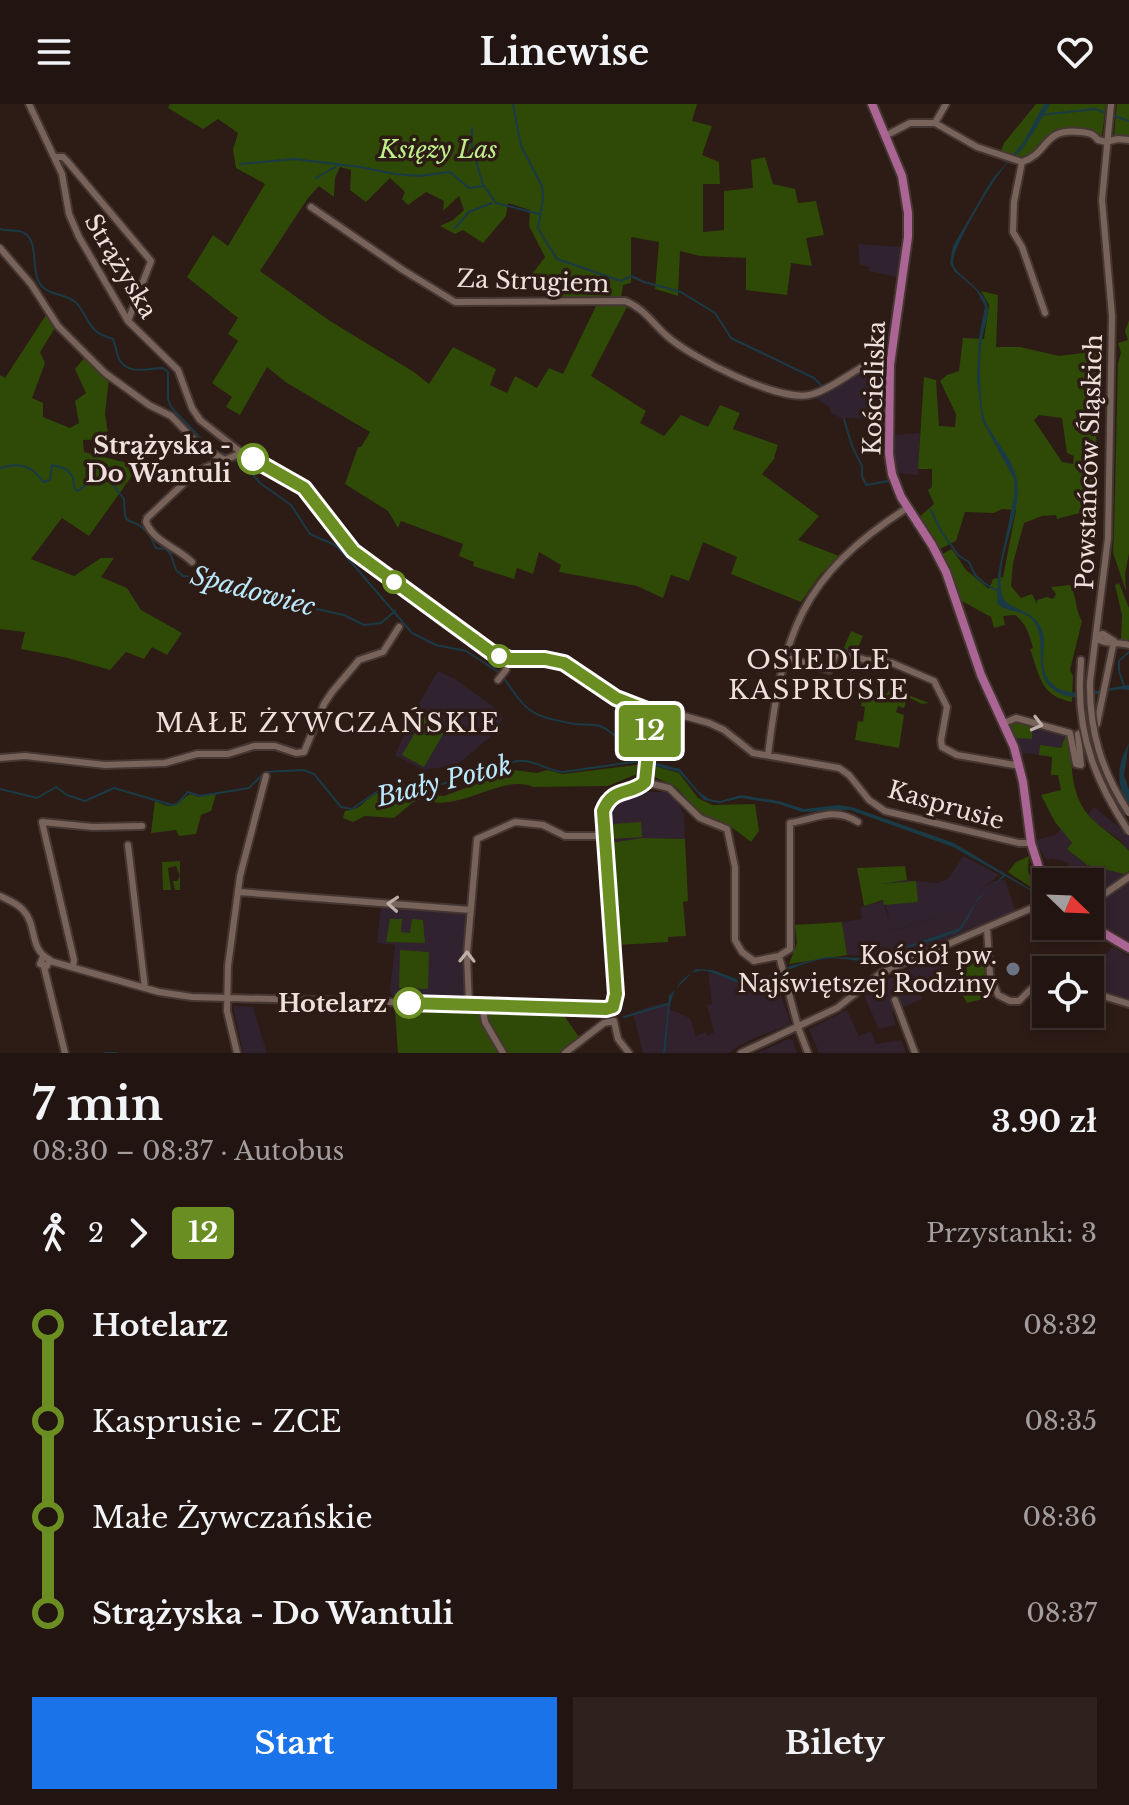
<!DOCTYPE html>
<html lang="pl">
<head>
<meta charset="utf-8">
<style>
	:root { --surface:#221410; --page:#2e211e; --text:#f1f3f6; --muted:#a29e9f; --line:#3f3330; --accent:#1a73e8 }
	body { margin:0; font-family:"Libre Baskerville",serif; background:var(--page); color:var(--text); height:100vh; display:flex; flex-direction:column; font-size:30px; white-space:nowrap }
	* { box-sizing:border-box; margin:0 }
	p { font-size:26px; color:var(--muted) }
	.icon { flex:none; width:44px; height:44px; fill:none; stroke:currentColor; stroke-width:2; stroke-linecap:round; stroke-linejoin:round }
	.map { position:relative; height:949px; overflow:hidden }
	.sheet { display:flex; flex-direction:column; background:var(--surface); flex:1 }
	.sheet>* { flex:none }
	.badge { padding:0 16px; border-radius:6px; font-size:28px; line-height:52px }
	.needle { width:52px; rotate:113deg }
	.controls { position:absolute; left:1032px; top:764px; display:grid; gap:16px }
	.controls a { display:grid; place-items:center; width:72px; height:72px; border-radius:0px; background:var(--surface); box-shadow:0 4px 12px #0003,0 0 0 2px var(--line); font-size:40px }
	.map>.badge { position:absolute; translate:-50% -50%; box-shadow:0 0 0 4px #fff }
	.legs { display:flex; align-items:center; gap:12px; height:88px; padding:0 32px; font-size:26px }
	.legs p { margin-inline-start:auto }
	.head { display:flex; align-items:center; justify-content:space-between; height:136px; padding:0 32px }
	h1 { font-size:44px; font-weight:700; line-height:60px }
	.button { display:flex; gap:16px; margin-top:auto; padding:16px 32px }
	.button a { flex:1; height:92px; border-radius:0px; background:var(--accent); color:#fff; font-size:32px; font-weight:700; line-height:92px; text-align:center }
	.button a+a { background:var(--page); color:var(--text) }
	ul { padding:0 32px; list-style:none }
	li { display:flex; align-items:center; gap:28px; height:96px; font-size:30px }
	li i { display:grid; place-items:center; width:12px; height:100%; margin:0 10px; background:currentColor }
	li i::after { content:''; width:20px; height:20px; margin:-10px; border:6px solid; border-radius:50%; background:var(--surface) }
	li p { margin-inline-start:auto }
	li:first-child i { background:linear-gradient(#0000 50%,currentColor 0) }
	li:last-child i { background:linear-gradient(currentColor 50%,#0000 0) }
	header { display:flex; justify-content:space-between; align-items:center; height:104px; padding:0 32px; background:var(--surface); font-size:36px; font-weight:700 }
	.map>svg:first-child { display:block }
</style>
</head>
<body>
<header><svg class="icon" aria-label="menu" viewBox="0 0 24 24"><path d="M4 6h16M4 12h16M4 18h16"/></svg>Linewise<svg class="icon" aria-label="heart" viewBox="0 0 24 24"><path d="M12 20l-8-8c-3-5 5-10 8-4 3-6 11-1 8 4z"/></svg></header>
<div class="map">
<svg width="1129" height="949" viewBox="0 0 1129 949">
	<rect width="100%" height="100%" fill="#2d1b15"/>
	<path fill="#31222e" d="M920 329 918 371 896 369 894 331Z
		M1094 703 1124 727 1129 724V747L1120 736 1092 716 1088 710Z
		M1061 725 1072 739 1068 745 1086 761 1124 770 1129 767V837L1090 814V778H1067L1068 759 1052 754 1047 756 1037 742 1036 736 1055 731Z
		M1005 776 1015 806 1007 810V813L982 820 883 862 876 860 873 852 847 851 842 818 862 815 860 803 883 797 892 827 941 812 993 777Z
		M1112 842 1129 852V898L1092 887 1095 877 1092 875Z
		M937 854 946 881 921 886 922 895 892 908 896 921 879 925 864 892 879 879Z
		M708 866 742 878 773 870 791 920 750 936 728 949H643L633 909 650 902 665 899 669 901V905L690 914 696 932 705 928 708 932 714 928 707 901 712 900Z
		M847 906 859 932 871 927 876 940 901 936 906 949H819L809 925Z
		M788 935 793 936 797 949H757Z"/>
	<path fill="#30222f" d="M858 140 902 143 897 173 869 167V163L860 161Z
		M868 266 883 273 885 315 841 314 831 309 829 303 815 294 859 267Z
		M438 567 455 575 491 601 503 613 496 628 457 661 424 666 395 651 416 604Z
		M1018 616 1066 630 1051 671 1052 653 1027 649 1022 651 1010 622Z
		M646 688H669L674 692 684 710 685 735 650 734 610 739 608 708 613 698Z
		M963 752 999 771 980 786 979 793 972 803 891 827 881 779 907 776 938 779 949 774Z
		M381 801 462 808 468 812V894L392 892 390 887 395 841 377 839Z
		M233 902 253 903 267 949H243Z"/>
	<path fill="#2f4907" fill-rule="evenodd" d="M170 0H697L692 17 712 22 702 51 719 58 720 80H703V128L724 126V87L753 84 751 56 765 53 773 80 795 85 798 99 816 97 824 131 806 134 812 162 791 159 787 191 746 186V154L700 152 680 147 678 192 655 185 659 138 631 133V179L623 181 621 194 561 196 562 178 529 174 545 153 529 122 530 106 508 99 506 112 483 139 463 126 455 130 440 122 453 116 464 106 459 92 443 107 444 97 426 88 408 101 402 95 405 88 390 74 366 98 350 86 351 66 340 63 335 74 334 93 319 82 308 94 260 167 330 217 414 268 429 280 453 243 496 265 490 281 507 289 515 272 537 284 549 264 563 270 597 200 628 201 591 272 646 307 640 319 664 332 681 311 708 323 720 301 740 309 733 325 778 341 774 353 775 354 762 370 819 412 798 436 839 452 820 471 801 498 731 470 737 453 703 438 689 477 671 471 663 494 637 482 559 468 561 461 539 448 533 470 517 464 514 475 473 462 474 458 459 452 463 440 401 417 398 424 388 407 345 380 358 343H361L370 328 287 279 267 263 240 311 226 303 232 293 212 279 238 237 228 230 238 214 187 173 213 131 228 142 265 80 236 64 233 46 238 29 218 15 203 25 168 4Z
		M1036 0H1106L1102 32C1094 27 1087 26 1078 25 1041 18 1048 48 1025 54 1018 56 1007 51 1000 49L1004 39Z
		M1117 0H1129V34L1114 31Z
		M981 187 998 191 996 243H1020L1059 252 1098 247 1095 405 1057 415 1056 411 1042 412 1024 419 1013 459 1011 482 1021 494 1032 490 1037 500V496L1047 493 1053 495 1056 490 1051 483 1070 481C1077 492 1075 506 1082 517L1070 566 1073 572 1072 598C1040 592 1040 572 1030 545L1033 544C1029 530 1027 521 1015 511L1003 512 1005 521 994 524 991 513 960 496 942 450 952 445 966 466 989 485 993 475 1003 473 1016 406 1002 405 994 409 965 408 956 437 940 445 919 413 934 400 928 386 932 383V365H918L924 273 936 276 939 322 955 323 956 310 940 277 947 271 959 267 963 234 984 235 989 201ZM1039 311 1062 314 1067 349 1074 352 1073 360 1062 358 1034 316Z
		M46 211 55 224 40 248 45 259 32 294 43 299V313L70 324 79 319 75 297 86 289 75 265 85 253 109 275 105 310 109 335 83 336 84 348 139 362 89 432 62 414 31 455 74 472 101 454H114L101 473 127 484 141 506 182 529 167 551 152 543 144 555 126 548 110 566 68 554 21 545 25 528 0 525V271L5 274Z
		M1129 216V449L1125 470 1126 487 1113 449 1114 428 1118 259 1121 249 1118 239 1128 236 1125 227Z
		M1119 479 1129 504V538L1121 536 1122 511 1115 481Z
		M851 527 863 532 855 551 843 546Z
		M865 581 887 590 890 584 929 599 922 600 908 593 904 604 898 602 896 608 904 611 899 644 855 636 858 617 863 618 865 603 861 602Z
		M425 612 446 625 424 663 402 651Z
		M1018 616 1032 620V635L1015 634 1010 622Z
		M1066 630 1069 632C1073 663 1069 690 1091 714 1103 726 1118 734 1129 747V767L1124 770 1087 761 1067 745 1072 739 1055 718 1041 691 1061 686 1058 671H1051L1052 653 1039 651 1040 641 1061 644Z
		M644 660V667L608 682 533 683C501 669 458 711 421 695L412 699 394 714 365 712 353 718 343 714 345 707C362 705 361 699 374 691 387 683 406 682 421 682L431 691 444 692 514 666 537 669 547 666 563 670Z
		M651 661 679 669 698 694 712 701 755 700 759 727 751 738 730 722 700 710 677 684 651 671Z
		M190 690 199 693 216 690 211 707 201 711 196 730 179 732 176 726 151 729 155 697C177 707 173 701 190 690Z
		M641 718 642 733 612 735 611 720Z
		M642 734 685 735 688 797 683 798 686 832 668 833V838L618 841 610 739Z
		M1029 752 1028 767 1035 786 1008 768 1016 758Z
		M180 757V786H175L173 777H177L180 772 176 762 168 764 171 786H163L162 758Z
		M905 762 907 776 881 780 916 777 918 798 884 801 883 796 864 802 857 764Z
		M390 815H402L401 828 410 829 412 815 423 816 425 839 386 838Z
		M842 818 847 851 789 860 797 839 795 821Z
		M400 846 429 848 428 885 399 884Z
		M987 848 988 875H990L995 892 967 899C960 888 958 877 962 864Z
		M395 906 563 910 581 936 565 949H398Z"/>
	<path fill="#1a3a46" d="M1044 0H1050C1042 14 1034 28 1025 41 1019 50 1011 55 1004 63 993 76 952 144 953 159 954 170 982 183 987 200 990 211 984 224 982 235 980 248 980 264 980 277 981 290 981 308 986 319 996 338 1014 356 1017 377 1022 415 994 453 1002 491 1005 506 1036 504 1043 529 1046 542 1040 557 1046 571 1060 602 1104 583 1129 581V586C1109 582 1088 598 1067 592 1025 579 1051 542 1034 518 1024 504 1006 510 997 499L998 470 1014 393V375L982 316 977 276 979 233 985 202 976 186 954 167 950 159 953 142 991 77 1023 39Z
		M1129 639 1124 671 1129 686V701C1115 681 1117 660 1129 639Z
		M648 657 680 665 698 687 709 695 720 697 741 691 779 697 804 705 838 701 852 703 954 739 1032 786 1046 788V791L1037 790 1005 772C996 779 986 788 978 796 970 806 969 819 958 826 942 836 924 838 906 844 895 848 883 855 872 857 859 859 841 852 823 855 797 860 774 874 748 879 730 882 714 862 695 868 663 880 670 923 665 949H663L669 892 696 865 713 866 744 878 774 871 790 862 825 853 871 854 960 824 978 794 989 786 1003 771 953 743 850 706 802 708 779 700 741 694 719 699 704 696 679 668 647 660Z"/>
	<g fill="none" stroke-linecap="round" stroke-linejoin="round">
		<path stroke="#1a3a46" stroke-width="2" d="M513 0 521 42 542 82 543 94 538 124 545 136 557 155 612 174 621 177 631 172 644 178 681 188 715 209 731 234 814 274 822 282
			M1041 11 1095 5 1129 17
			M472 24V43L483 81
			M240 60 294 55 360 63 395 70 419 72 450 68 469 84 484 82 496 99 539 110
			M316 74 339 61
			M455 124 469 108 492 99
			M0 125C7 128 17 125 24 129 38 136 32 163 38 176 45 192 61 188 74 197 84 204 86 219 96 227 100 231 107 233 113 235 116 242 116 248 119 255 128 272 148 264 163 264L168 268V295L171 303 209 343 228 352
			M844 315 852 342 862 362V372L866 381 889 377
			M233 355 245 361 260 379 291 401 310 430 335 441 345 451 412 529 436 541 466 547 500 569
			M0 364C18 358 33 362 43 378L50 376 52 361 66 365 73 373 74 384 78 387 94 374 109 376 124 395C125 428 127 409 145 426 150 430 153 439 156 444L166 445 171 451 176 466 183 472 212 474 282 497H300L317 505 344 511 364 521 381 519 395 507
			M931 406 941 427 958 451 969 458 975 471 984 479 996 486
			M504 574C528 611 533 612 575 620 583 621 592 620 600 622 619 629 627 652 645 658
			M1124 582 1119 567V557L1129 548
			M0 685 37 694 56 683 67 691 85 697 114 684 172 701 177 700 188 688 200 692 249 684 265 668 303 666 314 670 341 703 352 705 378 687 406 681 442 680 517 657C534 655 547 667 563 668L640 657
			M954 830 962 823
			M624 913 668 900
			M105 949H116"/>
		<g stroke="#453632" stroke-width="10">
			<path id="minor" d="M29 0 62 70 69 110 79 133 128 217 178 266 192 304 200 316 242 349 304 384 346 439 360 453 498 551 514 555H547L562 558 624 598 652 608 677 610 709 619 724 626 753 649 839 664 849 671 869 696 885 707 1019 739H1031
				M935 19 946 0
				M885 32 910 19H935L977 43 1022 58C1050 49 1042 23 1081 28 1089 29 1093 29 1098 36L1106 38
				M1106 38 1118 35 1129 36
				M55 53H63L67 57 151 157 128 217
				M1022 58 1014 98 1013 128 1022 143 1045 209
				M311 103 403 166 455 198 625 197C644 204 652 219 667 232 690 253 783 301 813 290 830 285 846 272 862 263H871L890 269
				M0 144 31 180 58 222 105 269 149 301 171 312 201 343 223 355
				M192 458C176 442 155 439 146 418L147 414 197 367 242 349
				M1096 532 1103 530 1114 537
				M1096 533C1102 541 1118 538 1129 541
				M785 553 829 566 837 547 866 556 892 559 934 577 947 603 941 636 942 643 957 651 1020 662
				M498 576 506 566
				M1080 576 1081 556
				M1090 578 1108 434 1112 212 1102 96 1111 0
				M1004 619 1016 614 1070 629 1076 660 1081 661 1078 630 1094 624 1097 620 1114 537
				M768 651C783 529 800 473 907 404
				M0 654 25 652 105 661 165 659 197 650H228L254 642H275L296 649 304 648 324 600 332 588 359 556 383 548 399 523
				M644 678 669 684 700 714 727 725 735 763V836L742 848 754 857 779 852 790 845V719C816 715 833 702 858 718
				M128 741 145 884
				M1090 786 1103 791 1129 773
				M239 788 471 806
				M0 792C8 796 17 799 23 806 38 822 28 844 50 856L47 862 40 860 43 853
				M987 824 990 871 998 891 1010 897H1019L1031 885 1046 882
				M779 852 798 923 808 949
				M50 857 159 888 192 893 612 904 616 898V890L603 708 613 692 639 683 645 677 652 608
				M73 862 74 856 42 718 93 723 142 722
				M44 863 65 949
				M1090 888 1129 900
				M895 896 915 949
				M469 901 467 850 477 735 515 718 543 721 565 732H604
				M483 907 485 918 503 949
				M237 949 227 907 228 862 240 772 266 672
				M565 949 604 919 614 917 618 935 629 949
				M741 949 837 904 881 869 1046 798"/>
		</g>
		<g stroke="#453632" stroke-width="12">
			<path id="major" d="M872 0 902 72 908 109V133L890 261 889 350 892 370 901 393 932 441 946 468 981 571 1014 643 1023 678 1031 739 1046 786
				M1090 821 1129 844"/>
		</g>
		<use href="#minor" stroke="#78635b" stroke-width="6"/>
		<use href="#major" stroke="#ab6595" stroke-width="8"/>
		<g stroke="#453632" stroke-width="10" stroke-linecap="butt">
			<path id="minor-bridge" d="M1080 576C1078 634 1097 680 1129 728
				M1090 578C1089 627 1102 668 1129 709"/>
		</g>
		<use href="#minor-bridge" stroke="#78635b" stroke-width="6"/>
	</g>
	<defs><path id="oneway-chevron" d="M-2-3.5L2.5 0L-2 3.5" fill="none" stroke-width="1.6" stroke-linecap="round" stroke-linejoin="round" transform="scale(2)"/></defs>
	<g stroke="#bfafa9">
		<use href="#oneway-chevron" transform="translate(1037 620) rotate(15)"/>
		<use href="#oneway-chevron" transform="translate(393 800) rotate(-176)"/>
		<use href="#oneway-chevron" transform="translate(467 853) rotate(-89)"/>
	</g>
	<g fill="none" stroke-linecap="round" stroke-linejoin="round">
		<g stroke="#fff" stroke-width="18">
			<path id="line-1" d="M253 355 304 384 353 447 491 548 510 555H545L564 559 616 594 652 608 645 678C630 692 613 682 603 707L616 890 613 903 606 905 409 899"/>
		</g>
		<use href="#line-1" stroke="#6b8e23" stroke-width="12"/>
	</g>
	<g fill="#fff" stroke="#6b8e23" stroke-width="4">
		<circle cx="253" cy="355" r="14"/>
		<circle cx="394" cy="478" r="10"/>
		<circle cx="499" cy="552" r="10"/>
		<circle cx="409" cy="899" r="14"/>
	</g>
	<circle fill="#6b7280" stroke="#2d1b15" stroke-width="3" cx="1013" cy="865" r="8"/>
	<g text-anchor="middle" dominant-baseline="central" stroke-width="7" stroke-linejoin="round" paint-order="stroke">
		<g font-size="24" font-style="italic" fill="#beef8b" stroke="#2d1b15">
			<text x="438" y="45">Księży Las</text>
		</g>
		<g font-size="24" fill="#eee1dd" stroke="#2d1b15">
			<text transform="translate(121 162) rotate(59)">Strążyska</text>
			<text transform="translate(533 177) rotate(2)">Za Strugiem</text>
			<text transform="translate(874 284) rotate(-88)">Kościeliska</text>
			<text transform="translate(1089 358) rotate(-88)">Powstańców Śląskich</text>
			<text transform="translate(946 701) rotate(16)">Kasprusie</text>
		</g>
		<g font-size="24" font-weight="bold" fill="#eee1dd" stroke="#2d1b15" text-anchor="end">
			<text x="231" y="341">Strążyska -<tspan x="231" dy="28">Do Wantuli</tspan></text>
			<text x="387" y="899">Hotelarz</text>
		</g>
		<g font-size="24" fill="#eee1dd" stroke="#2d1b15" text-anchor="end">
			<text x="997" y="851">Kościół pw.<tspan x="997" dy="28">Najświętszej Rodziny</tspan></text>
		</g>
		<g font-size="26" font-style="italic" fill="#bae9fd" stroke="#2d1b15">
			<text transform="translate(253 487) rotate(15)">Spadowiec</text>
			<text transform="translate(444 677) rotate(-14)">Biały Potok</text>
		</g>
		<g font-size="26" letter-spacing="2" fill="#eee1dd" stroke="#2d1b15">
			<text x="819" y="556">OSIEDLE<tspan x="819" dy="30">KASPRUSIE</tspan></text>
			<text x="328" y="619">MAŁE ŻYWCZAŃSKIE</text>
		</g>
	</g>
</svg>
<div class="controls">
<a><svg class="needle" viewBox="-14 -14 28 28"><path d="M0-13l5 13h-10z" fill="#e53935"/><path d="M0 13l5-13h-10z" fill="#a29e9f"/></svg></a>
<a><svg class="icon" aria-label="locate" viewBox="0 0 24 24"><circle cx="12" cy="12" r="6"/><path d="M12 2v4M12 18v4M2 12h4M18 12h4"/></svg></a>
</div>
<b class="badge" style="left:650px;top:627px;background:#6b8e23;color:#fff">12</b>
</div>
<section class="sheet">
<div class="head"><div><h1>7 min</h1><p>08:30 – 08:37 · Autobus</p></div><b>3.90 zł</b></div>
<div class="legs"><svg class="icon" aria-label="walk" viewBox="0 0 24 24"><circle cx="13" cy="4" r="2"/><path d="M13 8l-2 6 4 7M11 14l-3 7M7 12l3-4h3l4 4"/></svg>2<svg class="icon" aria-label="forward" viewBox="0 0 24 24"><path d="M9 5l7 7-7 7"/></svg><b class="badge" style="background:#6b8e23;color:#fff">12</b><p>Przystanki: 3</p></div>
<ul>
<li><i style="color:#6b8e23"></i><b>Hotelarz</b><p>08:32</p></li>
<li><i style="color:#6b8e23"></i><span>Kasprusie - ZCE</span><p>08:35</p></li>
<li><i style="color:#6b8e23"></i><span>Małe Żywczańskie</span><p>08:36</p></li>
<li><i style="color:#6b8e23"></i><b>Strążyska - Do Wantuli</b><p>08:37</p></li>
</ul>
<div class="button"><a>Start</a><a>Bilety</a></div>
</section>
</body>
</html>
